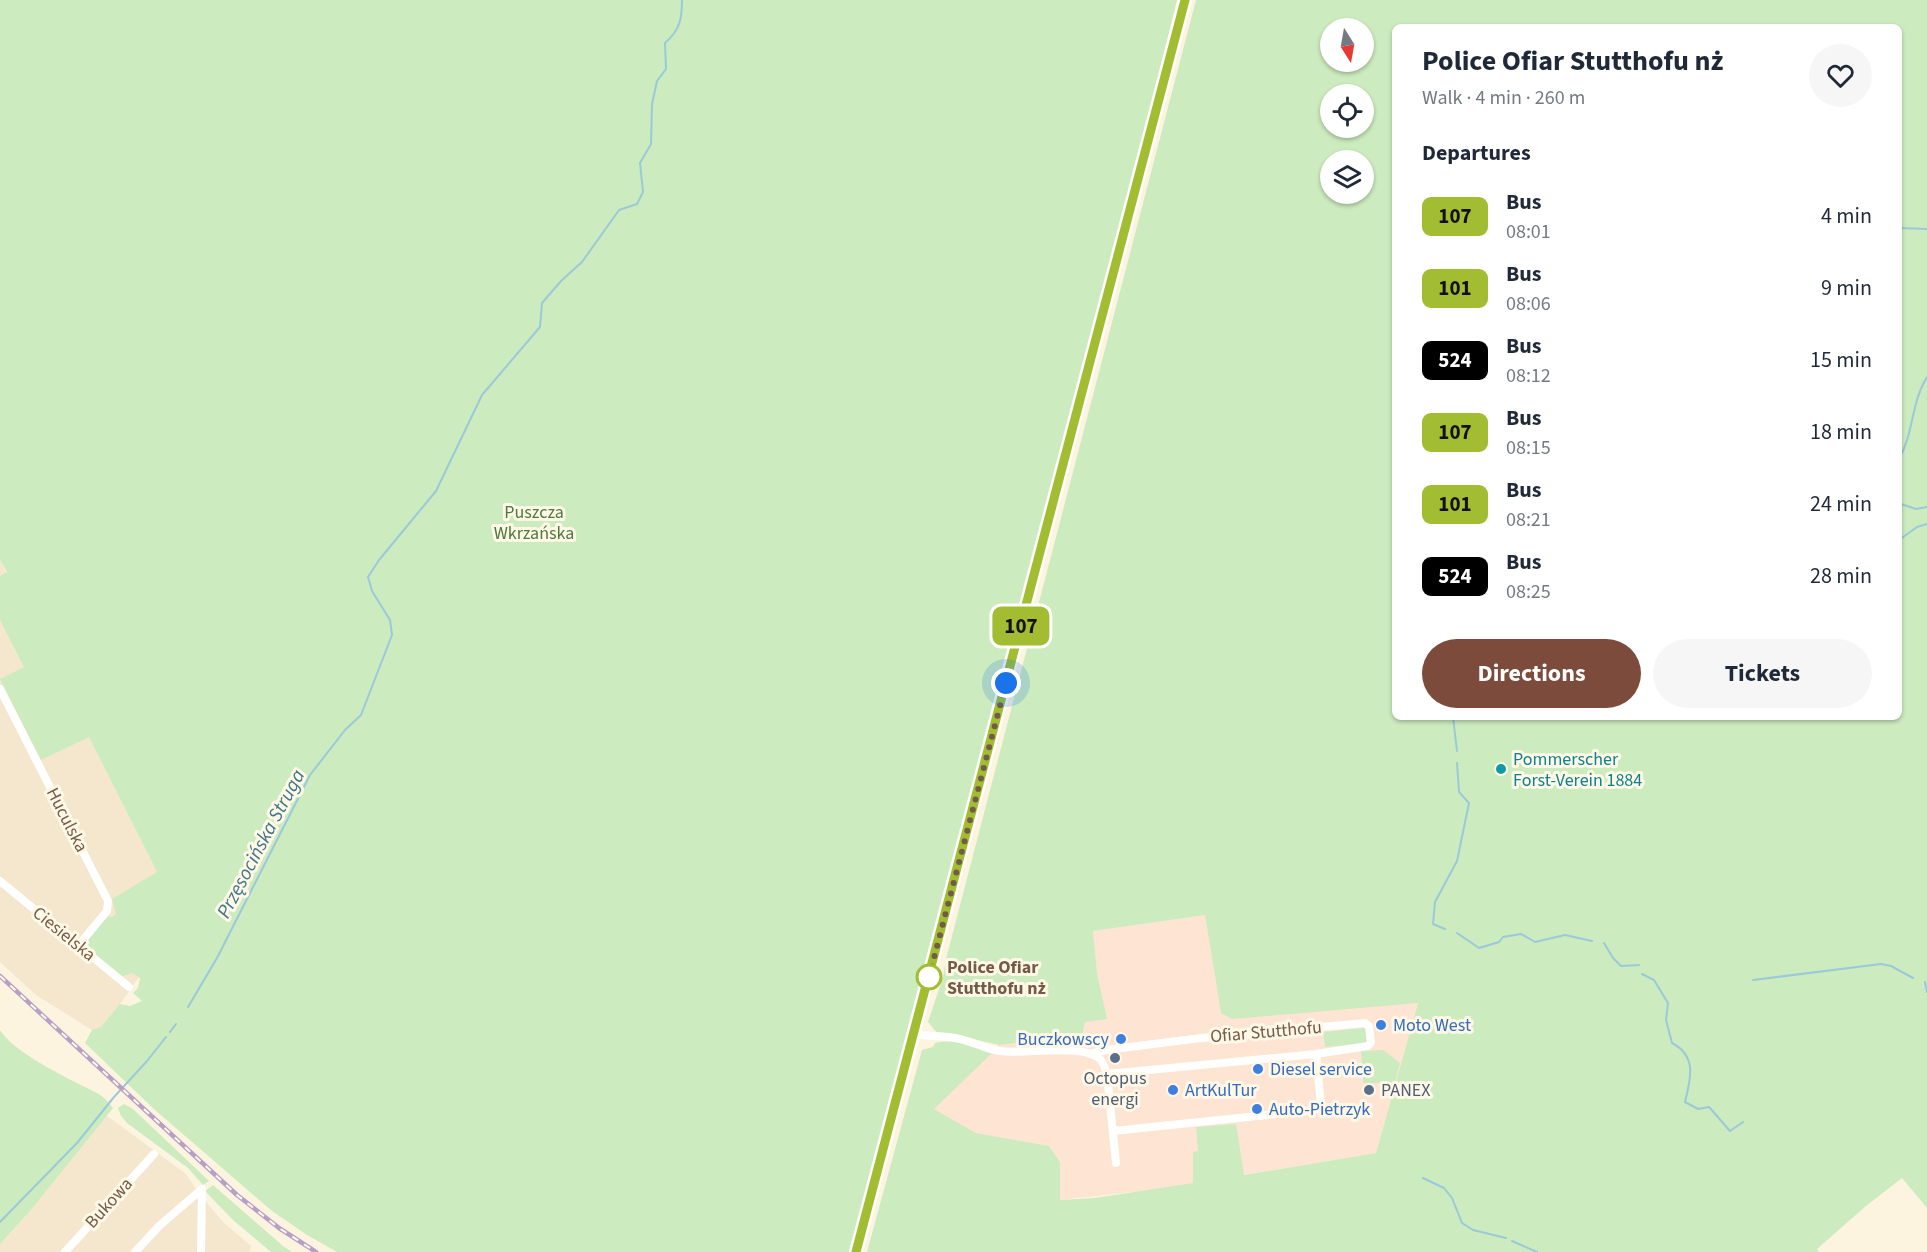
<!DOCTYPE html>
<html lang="en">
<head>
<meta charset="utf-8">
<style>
	:root { --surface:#fff; --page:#f6f6f7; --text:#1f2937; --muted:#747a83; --accent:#7c4b3b }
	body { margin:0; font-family:"Source Sans 3",sans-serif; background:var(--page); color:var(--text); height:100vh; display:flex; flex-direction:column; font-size:22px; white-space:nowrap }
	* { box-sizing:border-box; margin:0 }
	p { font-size:20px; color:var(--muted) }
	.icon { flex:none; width:33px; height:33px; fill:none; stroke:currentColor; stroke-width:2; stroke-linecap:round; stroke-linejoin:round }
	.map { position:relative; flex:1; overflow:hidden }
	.sheet { position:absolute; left:1392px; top:24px; width:510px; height:696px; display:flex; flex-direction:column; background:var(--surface); border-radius:9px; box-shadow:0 2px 4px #0004 }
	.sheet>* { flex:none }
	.badge { padding:0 12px; border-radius:9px; font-size:21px; line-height:39px }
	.needle { width:39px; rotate:169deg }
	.fabs { position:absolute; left:1320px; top:18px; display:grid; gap:12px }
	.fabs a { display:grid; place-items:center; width:54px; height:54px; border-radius:50%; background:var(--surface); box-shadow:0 2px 4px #0004; font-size:30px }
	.you { position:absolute; width:30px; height:30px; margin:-15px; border:4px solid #fff; border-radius:50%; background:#1a73e8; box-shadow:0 0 0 9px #1a73e833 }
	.map>.badge { position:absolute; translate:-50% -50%; box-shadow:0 0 0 3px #fff }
	h2 { padding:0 30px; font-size:22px; line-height:54px }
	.round { display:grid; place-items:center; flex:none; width:63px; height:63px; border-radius:32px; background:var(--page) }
	.head { display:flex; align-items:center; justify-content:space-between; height:102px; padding:0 30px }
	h1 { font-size:28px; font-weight:700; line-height:45px }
	.primary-button { display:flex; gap:12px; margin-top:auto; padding:12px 30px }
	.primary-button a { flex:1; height:69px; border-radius:36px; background:var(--accent); color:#fff; font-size:24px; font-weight:700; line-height:69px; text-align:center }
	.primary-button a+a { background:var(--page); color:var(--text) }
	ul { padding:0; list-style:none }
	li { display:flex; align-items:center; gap:18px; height:72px; padding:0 30px }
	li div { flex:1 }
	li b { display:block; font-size:22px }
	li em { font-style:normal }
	li .badge { min-width:66px; font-weight:700; text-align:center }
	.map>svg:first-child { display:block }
</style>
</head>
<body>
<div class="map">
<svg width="1927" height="1252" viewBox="0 0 1927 1252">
	<rect width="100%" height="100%" fill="#fdf4e0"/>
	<path fill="#f5e7ce" d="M0 560 157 872 159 949 120 1004 101 1027 92 1030 36 995 0 962Z
		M106 1115 186 1174 200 1195 223 1222 251 1246 250 1252H0V1244L30 1211Z"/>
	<path fill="#fee4d3" d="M1205 915 1221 1013 1418 1002 1376 1153 1151 1190 1060 1200V1162L1049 1146 976 1133 933 1109 999 1045 1082 1036 1085 1022 1106 1018 1097 973 1093 931Z"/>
	<path fill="#ccebbe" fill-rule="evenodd" d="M0 0H1177C1074 419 965 836 849 1252H337L307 1235 272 1211 155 1110 85 1043 92 1030 101 1027 120 1004 130 1006 142 1001 133 993 138 988 140 978 132 973 121 977 84 945 107 916 112 917 116 914 112 899 157 872 89 737 41 760 0 679 24 667 0 620V576L7 572 0 560Z
		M1196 0H1927V1208L1902 1178 1866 1206 1817 1249 1819 1252H867L922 1050 933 1047 935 1043C955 1038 973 1046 992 1053L934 1109 976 1133 1049 1146 1060 1162V1200L1095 1198 1193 1183V1152L1198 1151 1196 1127 1236 1124 1244 1175 1376 1153 1418 1003 1232 1019 1221 1013 1205 915 1093 931 1097 973 1107 1019 1085 1022 1082 1036 999 1045 956 1035 938 1034 928 1022 943 977 946 959ZM1395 27H1899V717H1395ZM1330 28H1364V62H1330ZM1330 94H1364V128H1330ZM1330 160H1364V194H1330Z
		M1365 1028 1367 1043 1325 1047 1323 1032Z
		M0 1030C11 1049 55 1072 75 1082 91 1091 102 1092 113 1108L30 1211 0 1244Z
		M1383 1050 1400 1063 1395 1083H1363L1361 1051Z
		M124 1104 133 1109 209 1181 203 1185 188 1168 127 1123 121 1116 118 1108Z
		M213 1185 283 1246 292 1252H271L233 1220 205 1191Z"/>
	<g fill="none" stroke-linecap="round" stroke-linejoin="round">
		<path stroke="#9acad9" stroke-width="2" d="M1899 228 1927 229
			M1899 459C1914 433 1911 402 1927 377
			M1899 498 1901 504 1916 509 1927 507
			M1899 540 1917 527 1927 524
			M1453 717 1457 751
			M1445 929 1433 924 1435 902 1457 861 1469 803 1459 792 1457 763
			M1457 933 1479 948 1499 942 1503 937 1521 934 1535 942 1565 935 1592 941
			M1604 943 1613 958 1621 966 1639 965
			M1642 974 1654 980 1668 1003 1666 1020 1672 1043C1697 1056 1691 1078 1685 1102L1698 1109 1709 1107 1730 1131 1743 1122
			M1753 980 1881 964 1891 966 1913 978
			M1925 982 1927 992
			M188 1007 217 958 310 775 345 730 361 715 392 635 390 620 372 591 368 577 379 560 436 491 482 395 540 327 542 303 561 281 582 262 619 210 637 204 643 192 640 163 651 144 652 104 657 81 666 69 665 43C680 30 682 19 682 0
			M170 1032 176 1024
			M1423 1178 1444 1188 1452 1198 1462 1223 1473 1230 1506 1238
			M0 1222 77 1143 114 1097 147 1061 166 1037
			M1512 1241 1537 1252"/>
		<path stroke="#fff" stroke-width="8" d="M0 689 108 901 107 911 78 946
			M0 881 129 987
			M914 1034C929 1037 945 1035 960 1039 973 1042 986 1049 999 1051 1024 1055 1079 1043 1099 1058 1104 1062 1105 1069 1107 1074L1116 1163
			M1090 1054 1106 1050 1201 1038 1365 1023 1369 1026 1371 1042 1368 1046 1316 1054 1107 1074
			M1113 1131 1315 1110 1321 1105 1316 1054
			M65 1252 154 1154
			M135 1252 159 1226 202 1189
			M201 1252 202 1189"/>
		<path stroke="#fff" stroke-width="9" d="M856 1252 1185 0"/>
		<g stroke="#b79fc6" stroke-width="4.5">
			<path id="rail" d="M0 976 237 1195 279 1228 316 1252"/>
		</g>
		<use href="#rail" stroke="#fff8e7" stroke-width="2" stroke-dasharray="7" stroke-linecap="butt"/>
	</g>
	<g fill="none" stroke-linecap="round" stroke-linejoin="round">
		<g stroke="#fff" stroke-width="14">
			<path id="line" d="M856 1252 1185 0"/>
		</g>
		<use href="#line" stroke="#a2bd31" stroke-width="9"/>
		<path stroke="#745b46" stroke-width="6" stroke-dasharray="0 10.8" d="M929 977 1006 683"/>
	</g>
	<circle fill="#0f9aa8" stroke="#fff8e7" stroke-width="2" cx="1501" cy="769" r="6"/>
	<circle fill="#fff" stroke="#a2bd31" stroke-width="3" cx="929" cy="977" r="12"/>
	<g fill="#3f7fe0" stroke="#fff8e7" stroke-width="2">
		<circle cx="1381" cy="1025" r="6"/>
		<circle cx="1121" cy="1039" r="6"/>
		<circle cx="1258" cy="1069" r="6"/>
		<circle cx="1173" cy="1090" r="6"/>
		<circle cx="1257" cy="1109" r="6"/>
	</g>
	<g fill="#5c6f8a" stroke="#fff8e7" stroke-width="2">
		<circle cx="1115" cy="1058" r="6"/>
		<circle cx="1369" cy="1090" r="6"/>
	</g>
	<g text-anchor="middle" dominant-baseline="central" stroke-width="6" stroke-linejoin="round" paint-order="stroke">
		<g font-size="18" fill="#4b7b3e" stroke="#fff8e7">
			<text x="534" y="512">Puszcza<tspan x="534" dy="21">Wkrzańska</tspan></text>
		</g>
		<g font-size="18" fill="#0d838f" stroke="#fff8e7" text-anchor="start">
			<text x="1513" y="759">Pommerscher<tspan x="1513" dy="21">Forst-Verein 1884</tspan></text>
		</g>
		<g font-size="18" fill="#745b46" stroke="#fff8e7">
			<text transform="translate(67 820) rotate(63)">Huculska</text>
			<text transform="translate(64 934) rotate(39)">Ciesielska</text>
			<text transform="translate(1266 1032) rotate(-5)">Ofiar Stutthofu</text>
			<text transform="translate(109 1203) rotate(-48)">Bukowa</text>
		</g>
		<g font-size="18" font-weight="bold" fill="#745b46" stroke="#fff8e7" text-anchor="start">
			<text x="947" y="967">Police Ofiar<tspan x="947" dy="21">Stutthofu nż</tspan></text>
		</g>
		<g font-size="18" fill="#366cbe" stroke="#fff8e7" text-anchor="start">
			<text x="1393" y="1025">Moto West</text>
			<text x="1109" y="1039" text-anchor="end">Buczkowscy</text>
			<text x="1270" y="1069">Diesel service</text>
			<text x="1185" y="1090">ArtKulTur</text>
			<text x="1269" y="1109">Auto-Pietrzyk</text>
		</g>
		<g font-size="18" fill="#4e5e75" stroke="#fff8e7">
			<text x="1115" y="1078">Octopus<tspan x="1115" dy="21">energi</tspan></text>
			<text x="1381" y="1090" text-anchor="start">PANEX</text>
		</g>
		<g font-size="20" font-style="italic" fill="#3f768a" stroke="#fff8e7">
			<text transform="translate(261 844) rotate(-62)">Przęsocińska Struga</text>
		</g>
	</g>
</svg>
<div class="fabs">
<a><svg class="needle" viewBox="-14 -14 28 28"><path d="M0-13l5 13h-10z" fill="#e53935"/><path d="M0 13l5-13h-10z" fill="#747a83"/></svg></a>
<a><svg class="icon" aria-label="locate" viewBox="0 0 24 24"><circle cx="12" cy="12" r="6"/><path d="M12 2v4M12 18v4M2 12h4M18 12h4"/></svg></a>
<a><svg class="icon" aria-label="layers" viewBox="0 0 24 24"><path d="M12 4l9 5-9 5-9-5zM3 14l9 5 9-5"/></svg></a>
</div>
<div class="you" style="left:1006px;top:683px"></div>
<b class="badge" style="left:1021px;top:626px;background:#a2bd31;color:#111">107</b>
<section class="sheet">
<div class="head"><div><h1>Police Ofiar Stutthofu nż</h1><p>Walk · 4 min · 260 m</p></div><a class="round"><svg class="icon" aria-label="heart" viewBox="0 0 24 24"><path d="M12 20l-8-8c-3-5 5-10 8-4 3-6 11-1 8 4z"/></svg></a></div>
<h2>Departures</h2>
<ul>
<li><span class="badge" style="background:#a2bd31;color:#111">107</span><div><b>Bus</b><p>08:01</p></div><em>4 min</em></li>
<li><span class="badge" style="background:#a2bd31;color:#111">101</span><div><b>Bus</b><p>08:06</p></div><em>9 min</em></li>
<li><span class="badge" style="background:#000;color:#fff">524</span><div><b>Bus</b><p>08:12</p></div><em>15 min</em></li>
<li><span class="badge" style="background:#a2bd31;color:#111">107</span><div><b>Bus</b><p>08:15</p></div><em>18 min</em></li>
<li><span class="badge" style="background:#a2bd31;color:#111">101</span><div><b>Bus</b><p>08:21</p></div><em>24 min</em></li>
<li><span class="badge" style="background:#000;color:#fff">524</span><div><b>Bus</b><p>08:25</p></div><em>28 min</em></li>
</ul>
<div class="primary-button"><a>Directions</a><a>Tickets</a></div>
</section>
</div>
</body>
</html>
